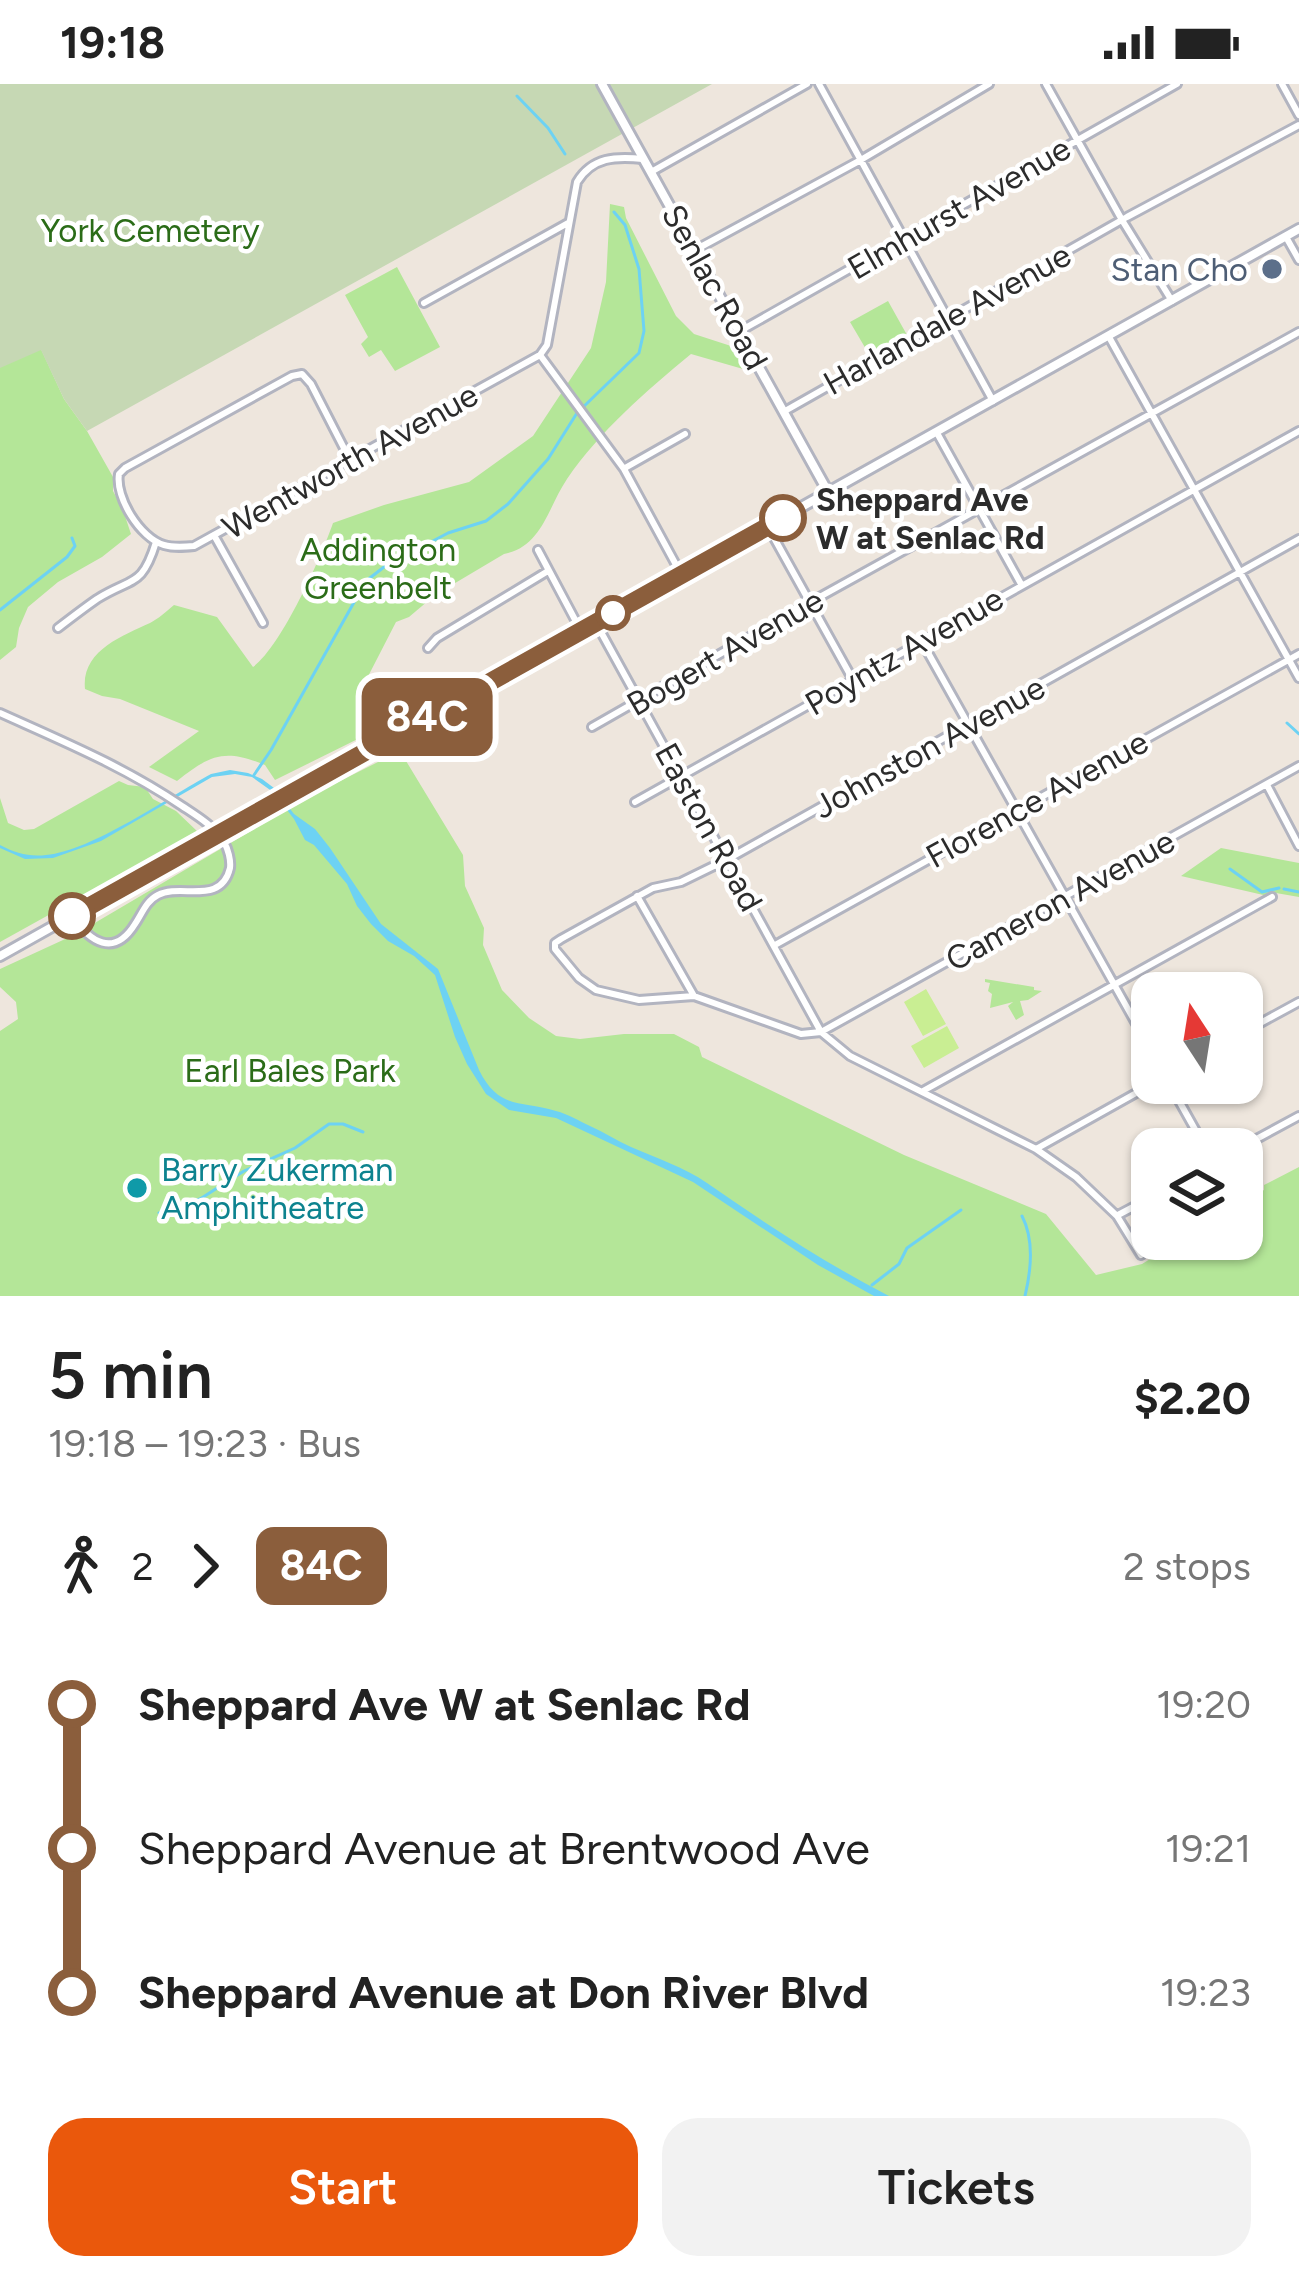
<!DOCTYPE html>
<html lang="en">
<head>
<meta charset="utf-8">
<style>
	:root { --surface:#fff; --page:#f2f2f2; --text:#222; --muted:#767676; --accent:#ea580c }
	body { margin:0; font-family:Figtree,sans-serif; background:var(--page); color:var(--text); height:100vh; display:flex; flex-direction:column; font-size:45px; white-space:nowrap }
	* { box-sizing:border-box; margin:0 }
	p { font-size:39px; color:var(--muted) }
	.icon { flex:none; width:66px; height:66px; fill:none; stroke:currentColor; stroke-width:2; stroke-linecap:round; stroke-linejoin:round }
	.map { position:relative; height:1212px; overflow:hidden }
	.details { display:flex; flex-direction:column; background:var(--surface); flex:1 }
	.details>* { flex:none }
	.badge { padding:0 24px; border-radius:18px; font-size:42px; line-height:78px }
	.needle { width:78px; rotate:348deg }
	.buttons { position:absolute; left:1131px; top:888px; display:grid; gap:24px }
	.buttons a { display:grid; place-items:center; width:132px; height:132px; border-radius:24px; background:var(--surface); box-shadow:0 3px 9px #0004; font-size:60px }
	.map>.badge { position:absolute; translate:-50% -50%; box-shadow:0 0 0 6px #fff }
	.legs { display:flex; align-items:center; gap:18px; height:132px; padding:0 48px; font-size:39px }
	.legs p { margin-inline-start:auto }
	.summary { display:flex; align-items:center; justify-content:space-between; height:204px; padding:0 48px }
	h1 { font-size:66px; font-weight:600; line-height:90px }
	.action { display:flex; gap:24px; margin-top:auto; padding:24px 48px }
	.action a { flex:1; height:138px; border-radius:36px; background:var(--accent); color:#fff; font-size:48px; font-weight:600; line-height:138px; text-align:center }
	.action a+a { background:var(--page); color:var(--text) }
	ul { padding:0 48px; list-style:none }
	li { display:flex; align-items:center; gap:42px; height:144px; font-size:45px }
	li i { display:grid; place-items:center; width:18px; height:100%; margin:0 15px; background:currentColor }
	li i::after { content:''; width:30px; height:30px; margin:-15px; border:9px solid; border-radius:50%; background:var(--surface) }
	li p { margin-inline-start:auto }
	li:first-child i { background:linear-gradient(#0000 50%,currentColor 0) }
	li:last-child i { background:linear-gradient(currentColor 50%,#0000 0) }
	.status { display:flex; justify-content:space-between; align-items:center; height:84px; padding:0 60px; background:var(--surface); direction:ltr }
	.status svg { height:33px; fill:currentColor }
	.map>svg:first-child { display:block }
</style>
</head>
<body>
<div class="status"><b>19:18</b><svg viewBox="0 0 49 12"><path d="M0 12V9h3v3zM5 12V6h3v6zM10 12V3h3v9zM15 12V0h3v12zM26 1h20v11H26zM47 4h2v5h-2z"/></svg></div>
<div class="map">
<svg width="1299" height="1212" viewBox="0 0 1299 1212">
	<rect width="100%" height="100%" fill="#eee6dd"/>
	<path fill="#b4e698" d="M610 120 624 123 626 134 676 232 694 250 731 262 750 287 691 270C646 307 600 347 567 395 548 423 542 463 504 470L435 511 409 533 396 538 360 608 376 646 275 696 265 681C224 664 210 671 177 697L149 683 199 647 120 615 102 612 85 605C81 567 122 552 150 539 158 535 167 527 174 521L217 533 253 583C281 563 321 474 333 439L384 421 469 398 533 352 591 264 606 198Z
		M397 183 440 263 395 287 381 266 369 273 361 260 368 253 345 211Z
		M888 217 907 251 870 272 850 238Z
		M41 265 64 315 87 347 113 393V407L123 426 131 450 102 473 58 498 28 523 19 544 16 563 0 576V280Z
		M400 667 463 771 465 802 484 844 483 861 502 906 529 934 556 952 580 955 624 950H674L699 963 702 973 904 1071 1046 1130 1096 1191 1142 1180 1183 1155H1242V1119L1264 1106V1101L1299 1083V1212H0V947L18 935 16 918 0 903V885L76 850 312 711Z
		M119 697 128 701 145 703 153 715 176 727 198 748 0 858V714L8 739 24 746 34 745Z
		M1221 764 1299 779V813L1276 809 1272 813 1181 792Z
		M985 895 1034 903V906L1042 907 1028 916 1020 917 1024 931 1016 936 1008 922 1013 918 990 924 992 910 988 907 990 899 985 898Z"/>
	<path fill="#c6d8b4" d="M0 0H712L87 347 64 315 41 266 0 284Z"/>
	<path fill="#c9ee93" d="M926 905 946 940 923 952 904 918Z
		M947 942 959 964 924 984 911 962Z"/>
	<path fill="#6dd2f3" d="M230 686 248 689 262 695 274 704 294 730 315 745 330 764 381 840 438 885 479 986C499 1026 520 1016 556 1027 568 1030 579 1037 590 1042 604 1048 617 1057 631 1063 656 1074 684 1083 707 1099 766 1140 825 1179 889 1212H874L818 1181 693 1098 556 1034 509 1026 486 1010 467 980 455 953 435 891 414 872 388 857 371 840 357 822 347 800 314 761 305 756 294 735 273 708 252 693 235 690 212 693 101 757 53 774 25 775 0 764V761C15 769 29 773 46 771 92 767 168 713 211 690Z"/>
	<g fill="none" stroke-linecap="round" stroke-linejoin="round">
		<path stroke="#6dd2f3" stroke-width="3" d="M517 12 548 44 565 70
			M0 526 67 473 75 462 72 454
			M1287 639 1299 650
			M254 691 271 666 366 497 384 483 448 449 486 437 508 420 548 375 577 329 639 269 644 247 639 185 625 141 614 128
			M1230 785 1262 808 1279 804
			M1284 805 1299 808
			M159 1129 200 1115 244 1087 295 1064 329 1040H343L363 1048
			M1022 1132C1034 1155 1031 1187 1025 1212
			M872 1201 899 1180 907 1164 961 1126"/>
		<g stroke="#b2b4c0" stroke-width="12">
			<path id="minor" d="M819 0 993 317
				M1046 0 1122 136 1172 217
				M1282 0 1299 31
				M651 88 807 0
				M1286 153 1299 176
				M695 166 859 77 989 0
				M424 219 568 139
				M740 247 1177 0
				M1109 253 1299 594
				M540 271 624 385 681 490
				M540 271 547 261 577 98C592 73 616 72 643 75
				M785 327 1127 133 1299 41
				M937 349 1021 500
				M350 376 311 300 302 290 292 292 125 384 119 390C115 413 140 454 164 461 174 464 184 463 194 462L540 271
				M625 384 685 350
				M768 443 853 596
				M215 453 263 539
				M1299 455 728 775 681 798 653 804 561 855 555 859V865L579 894 596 906 639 916 694 912 801 950 821 948 1299 682
				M538 466 581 547
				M596 539 821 948 850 972 1036 1065 1076 1093 1117 1132 1141 1171
				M58 544C71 534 84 524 97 515 132 493 142 504 156 458
				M922 558 1152 968
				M428 564 437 554 548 487
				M0 629C62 657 125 683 182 722 197 732 214 742 224 758 228 765 231 776 230 784 221 822 181 799 158 811 146 817 142 830 135 840 114 874 90 858 72 832
				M592 643 816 515 1299 248
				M1267 701 1299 762
				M635 718 1299 347
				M637 812 694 912
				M775 861 1299 570
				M1242 949 1299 918
				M1169 999 1206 1065
				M923 1007 1272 813
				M1036 1065 1154 999
				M1238 1065 1299 1032
				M1118 1131 1152 1113"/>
		</g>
		<g stroke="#b2b4c0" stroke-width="14">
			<path id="tertiary" d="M602 0 828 408"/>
		</g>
		<g stroke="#b2b4c0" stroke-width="14">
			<path id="secondary" d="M381 658 1299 145
				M0 872 107 812"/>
		</g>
		<use href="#minor" stroke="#fff" stroke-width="6"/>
		<use href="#tertiary" stroke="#fff" stroke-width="8"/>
		<use href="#secondary" stroke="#fff" stroke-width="8"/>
		<g stroke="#b2b4c0" stroke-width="14" stroke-linecap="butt">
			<path id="secondary-bridge" d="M107 812 381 658"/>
		</g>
		<use href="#secondary-bridge" stroke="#fff" stroke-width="8"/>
	</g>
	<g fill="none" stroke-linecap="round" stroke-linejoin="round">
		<g stroke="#fff" stroke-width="27">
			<path id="line-1" d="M72 832 783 434"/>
		</g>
		<use href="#line-1" stroke="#8b5e3c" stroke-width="18"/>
	</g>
	<circle fill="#5c6f8a" stroke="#fff" stroke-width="4.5" cx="1272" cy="185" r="12"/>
	<g fill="#fff" stroke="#8b5e3c" stroke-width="6">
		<circle cx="783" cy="434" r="21"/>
		<circle cx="613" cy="529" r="15"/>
		<circle cx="72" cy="832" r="21"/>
	</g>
	<circle fill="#0f9aa8" stroke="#fff" stroke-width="4.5" cx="137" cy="1104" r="12"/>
	<g text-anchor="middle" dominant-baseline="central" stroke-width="9" stroke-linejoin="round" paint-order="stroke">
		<g font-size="33" fill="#2c2c2c" stroke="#fff">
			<text transform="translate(959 124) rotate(-30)">Elmhurst Avenue</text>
			<text transform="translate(715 203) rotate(61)">Senlac Road</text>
			<text transform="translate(947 235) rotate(-29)">Harlandale Avenue</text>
			<text transform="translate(350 377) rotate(-29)">Wentworth Avenue</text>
			<text transform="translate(904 567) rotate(-30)">Poyntz Avenue</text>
			<text transform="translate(725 568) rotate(-30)">Bogert Avenue</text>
			<text transform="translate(929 663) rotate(-29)">Johnston Avenue</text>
			<text transform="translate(1037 715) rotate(-29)">Florence Avenue</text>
			<text transform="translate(709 743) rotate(61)">Easton Road</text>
			<text transform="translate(1060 816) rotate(-29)">Cameron Avenue</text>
		</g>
		<g font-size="33" fill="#2b6c18" stroke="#fff">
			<text x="150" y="146">York Cemetery</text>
			<text x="378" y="465">Addington<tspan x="378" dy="38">Greenbelt</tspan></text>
			<text x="290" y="986">Earl Bales Park</text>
		</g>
		<g font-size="33" fill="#4e5e75" stroke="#fff" text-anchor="end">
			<text x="1248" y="185">Stan Cho</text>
		</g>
		<g font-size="33" font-weight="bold" fill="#2c2c2c" stroke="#fff" text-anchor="start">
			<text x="816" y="415">Sheppard Ave<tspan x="816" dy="38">W at Senlac Rd</tspan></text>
		</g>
		<g font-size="33" fill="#0d838f" stroke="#fff" text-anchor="start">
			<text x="161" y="1085">Barry Zukerman<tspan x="161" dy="38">Amphitheatre</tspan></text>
		</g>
	</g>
</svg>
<div class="buttons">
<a><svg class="needle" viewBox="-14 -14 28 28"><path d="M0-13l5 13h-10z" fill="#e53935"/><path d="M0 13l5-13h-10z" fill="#767676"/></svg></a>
<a><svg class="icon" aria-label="layers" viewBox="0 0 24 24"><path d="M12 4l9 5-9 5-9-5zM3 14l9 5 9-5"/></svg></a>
</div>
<b class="badge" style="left:427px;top:633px;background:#8b5e3c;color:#fff">84C</b>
</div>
<section class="details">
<div class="summary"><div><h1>5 min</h1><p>19:18 – 19:23 · Bus</p></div><b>$2.20</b></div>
<div class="legs"><svg class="icon" aria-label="walk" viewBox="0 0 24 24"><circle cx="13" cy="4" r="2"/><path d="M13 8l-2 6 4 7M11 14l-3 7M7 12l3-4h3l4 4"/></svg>2<svg class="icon" aria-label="forward" viewBox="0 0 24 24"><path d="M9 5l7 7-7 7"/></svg><b class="badge" style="background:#8b5e3c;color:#fff">84C</b><p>2 stops</p></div>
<ul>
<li><i style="color:#8b5e3c"></i><b>Sheppard Ave W at Senlac Rd</b><p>19:20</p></li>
<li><i style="color:#8b5e3c"></i><span>Sheppard Avenue at Brentwood Ave</span><p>19:21</p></li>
<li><i style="color:#8b5e3c"></i><b>Sheppard Avenue at Don River Blvd</b><p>19:23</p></li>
</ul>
<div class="action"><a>Start</a><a>Tickets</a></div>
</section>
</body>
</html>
